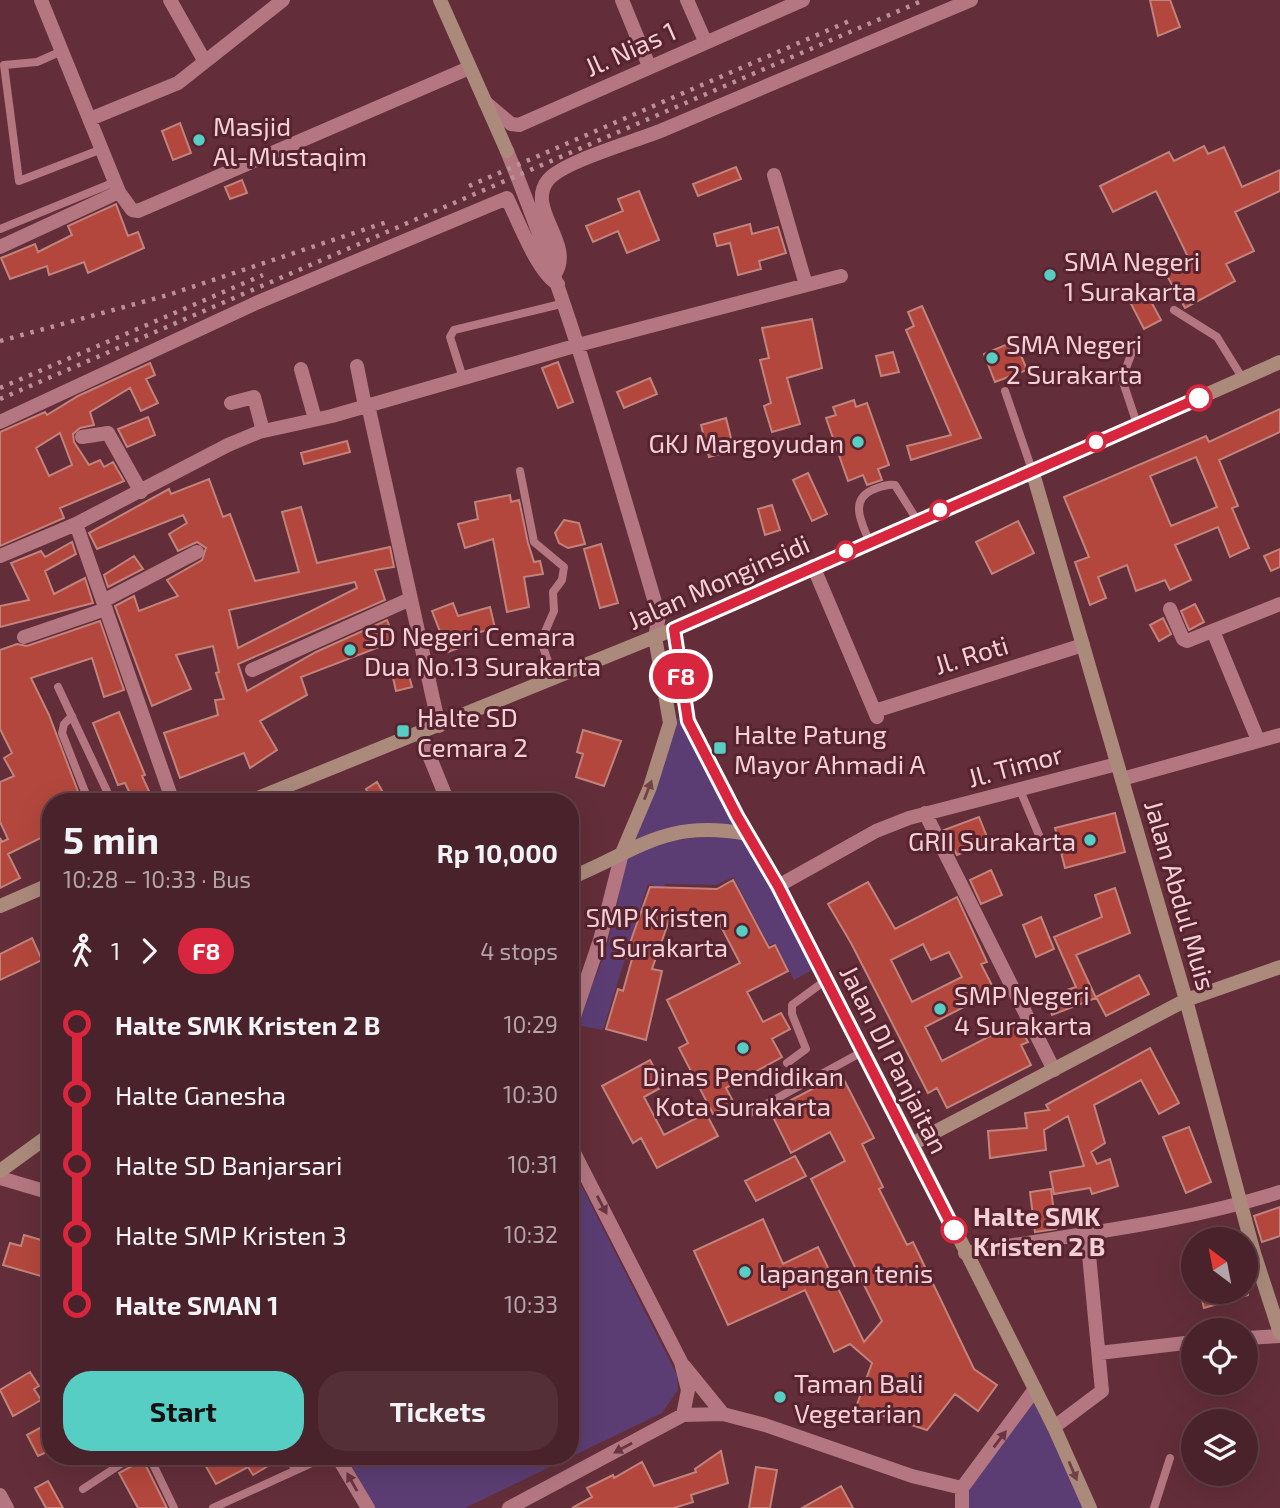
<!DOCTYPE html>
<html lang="en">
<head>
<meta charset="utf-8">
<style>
	:root { --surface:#4a222b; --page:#542f37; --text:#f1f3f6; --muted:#b2a4a9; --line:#613f47; --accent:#56cec4 }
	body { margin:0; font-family:"Exo 2",sans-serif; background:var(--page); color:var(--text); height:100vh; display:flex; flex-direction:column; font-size:26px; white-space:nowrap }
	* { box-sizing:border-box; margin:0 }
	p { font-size:23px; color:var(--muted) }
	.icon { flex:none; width:38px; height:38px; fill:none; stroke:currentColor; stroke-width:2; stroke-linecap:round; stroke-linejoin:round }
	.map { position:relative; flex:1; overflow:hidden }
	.panel { position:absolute; left:42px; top:793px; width:537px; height:672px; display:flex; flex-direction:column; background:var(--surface); border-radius:28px; box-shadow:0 7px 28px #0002,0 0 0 2px var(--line) }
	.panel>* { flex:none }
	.badge { padding:0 14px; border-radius:23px; font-size:24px; line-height:46px }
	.needle { width:46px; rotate:328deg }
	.controls { position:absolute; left:1181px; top:1227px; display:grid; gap:14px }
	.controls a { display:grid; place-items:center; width:77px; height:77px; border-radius:50%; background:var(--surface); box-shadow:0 7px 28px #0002,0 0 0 2px var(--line); font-size:35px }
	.map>.badge { position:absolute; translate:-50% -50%; box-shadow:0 0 0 4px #fff }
	.legs { display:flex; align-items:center; gap:10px; height:77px; padding:0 21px; font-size:23px }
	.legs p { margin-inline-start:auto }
	.summary { display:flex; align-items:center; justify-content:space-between; height:119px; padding:0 21px }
	h1 { font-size:38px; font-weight:700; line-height:52px }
	.primary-button { display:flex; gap:14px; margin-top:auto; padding:14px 21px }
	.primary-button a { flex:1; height:80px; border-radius:28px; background:var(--accent); color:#111; font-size:28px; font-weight:700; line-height:80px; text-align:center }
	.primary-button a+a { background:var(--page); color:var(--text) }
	ul { padding:0 21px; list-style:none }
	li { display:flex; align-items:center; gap:24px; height:70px; font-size:26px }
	li i { display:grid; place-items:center; width:10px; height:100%; margin:0 9px; background:currentColor }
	li i::after { content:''; width:18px; height:18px; margin:-9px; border:5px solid; border-radius:50%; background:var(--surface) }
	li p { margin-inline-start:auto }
	li:first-child i { background:linear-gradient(#0000 50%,currentColor 0) }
	li:last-child i { background:linear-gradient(currentColor 50%,#0000 0) }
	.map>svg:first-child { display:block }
</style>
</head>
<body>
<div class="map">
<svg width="1280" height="1508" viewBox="0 0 1280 1508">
	<rect width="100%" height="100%" fill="#632e39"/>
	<path fill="#5b3d73" d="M682 718 741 829 626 848 676 719Z
		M721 835 745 840 816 968 794 980 775 943 769 945 733 877 716 885 666 884 662 888 648 884 603 1030 576 1025 604 956 616 912 626 857 660 842Z
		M571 1165 677 1375 678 1390 662 1413 465 1508H375L346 1456H570Z
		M1035 1401 1084 1508H965V1490Z"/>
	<path fill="#b3473d" stroke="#c1837b" stroke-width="2" fill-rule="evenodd" d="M1150 0H1170L1180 27 1158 36Z
		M180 123 191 153 173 160 162 131Z
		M1204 146 1208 154 1224 147 1242 187 1280 170V191L1235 212 1254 251 1226 264 1235 281 1185 308 1166 274 1190 261 1156 191 1113 212 1100 186 1169 152 1174 161Z
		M736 167 741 179 698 196 693 184Z
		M242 180 247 193 230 199 225 187Z
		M639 191 659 240 627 253 618 231 593 242 586 226 623 211 618 199Z
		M116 204 128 236 138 232 144 248 88 273 84 262 49 275 47 266 10 279 1 258 35 244 38 252 72 235 68 226Z
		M750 224 752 234 778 227 786 253 759 261 761 269 738 275 730 243 717 246 714 234Z
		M1146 292 1161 320 1144 329 1129 300Z
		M922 306 981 438 911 460 907 446 951 435 906 330 914 326 908 312Z
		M812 319 822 368 787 378 800 424 772 432 764 406 771 403 760 360 769 358 762 328Z
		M1015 341 1027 370 995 382 984 354Z
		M893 352 899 372 881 376 876 356Z
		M558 362 573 402 558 408 542 368Z
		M150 363 155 375 146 379 158 403 141 411 130 388 90 412 94 425 80 428 73 434 74 442 89 465 100 460 104 467 113 462 124 481 60 508 64 518 0 546V432L45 412 47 415 78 396ZM60 433 72 465 49 476 36 448Z
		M650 378 657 394 624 408 617 392Z
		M854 400 856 407 867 403 889 465 878 469 882 480 867 485 863 475 848 481 826 418 836 415 833 407Z
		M1280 409V432L1219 460 1238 506 1232 508 1249 548 1230 557 1218 527 1175 545 1191 580 1170 590 1165 580 1136 591 1127 565 1098 577 1106 598 1090 605 1075 562 1089 557 1064 497 1206 436 1209 442ZM1196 457 1217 507 1171 526 1150 476Z
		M148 417 155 435 127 447 118 429Z
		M726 418 734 450 709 457 701 425Z
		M347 441 350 452 304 464 301 453Z
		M808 473 827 514 812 521 793 480Z
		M209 479 223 517 230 514 255 581 299 572 282 512 301 507 317 563 390 547 394 567 375 570 385 600 238 664 247 691 316 652 387 620 395 641 301 677 307 695 260 721 277 750 250 768 244 753 180 778 164 733 218 715 215 700 224 699 216 673 219 672 213 646 176 655 191 689 152 706 115 606 134 596 139 611 178 596 167 580 202 560 206 548 197 542 178 551 169 534 187 523 183 515 97 549 89 533 169 489 171 494ZM355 582 357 588 238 648 229 610Z
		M510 495 511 502 519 500 528 543 534 562 540 561 543 574 524 577 529 607 507 612 493 539 465 548 458 524 478 519 475 502Z
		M772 505 780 530 765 535 758 509Z
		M564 520 579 523 585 544 568 548 559 543 555 533Z
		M1018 521 1034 553 992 574 976 542Z
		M72 542 76 554 45 571 54 594 85 578 93 603 0 627V606L29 600 11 563 41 551 45 557Z
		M601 544 618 603 600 608 584 549Z
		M1280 549V567L1271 571 1264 556Z
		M134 556 143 569 108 587 104 575Z
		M453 603 458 616 490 607 495 628 465 636 469 644 448 652 432 611Z
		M1195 604 1204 622 1189 630 1181 611Z
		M1163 618 1171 634 1159 641 1150 625Z
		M100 621 124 690 104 697 92 658 31 678 49 715 82 802H51V833L8 854 20 878 0 888V838L2 842 8 839 0 822V782L14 776 4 758 12 753 0 729V650L17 644 27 646Z
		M406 664 412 687 396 691 391 669Z
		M119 712 145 775 142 776 154 802H134L125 783 118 785 93 723Z
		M583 730 621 741 604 786 576 777 583 754 577 752Z
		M377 782 384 794 373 800 366 789Z
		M1115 813 1125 852 1065 868 1055 828Z
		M979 817 989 842 957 855 944 830Z
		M991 870 1002 895 981 904 970 880Z
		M733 880 769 948 775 945 788 971 747 992 763 1022 781 1013 790 1029 772 1039 782 1057 726 1088 734 1103 713 1114 679 1048 688 1043 667 1000 740 963 716 917 671 915 652 969 662 971 646 1040 606 1029 618 989 623 991 632 959 625 957 650 887 717 889Z
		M868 882 895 929 957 897 987 962 981 964 995 991 925 1027 942 1061 1017 1022 1028 1042 1021 1045 1031 1065 947 1108 937 1088 928 1093 851 943 828 904ZM923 944 931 960 949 952 962 977 912 1002 891 960Z
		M1115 888 1130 933 1076 955 1096 998 1052 1015 1046 997 1076 987 1054 937 1102 917 1095 895Z
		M1041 917 1054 949 1036 957 1023 925Z
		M32 938 42 960 0 980V954Z
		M1139 975 1149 994 1106 1016 1096 997Z
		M1150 1048 1179 1103 1159 1114 1141 1080 1094 1105 1105 1143 1091 1152 1097 1164 1110 1159 1118 1186 1092 1194 1090 1188 1054 1194 1050 1172 1084 1166 1068 1116 1044 1130 1046 1150 990 1158 988 1131 1027 1128 1025 1113 1049 1110 1046 1105Z
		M650 1060 664 1086 644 1097 664 1135 706 1113 718 1136 657 1168 641 1138 633 1143 602 1086Z
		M841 1074 874 1138 862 1144 883 1187 879 1189 907 1245 913 1242 974 1369 997 1385 978 1411 955 1394 927 1430 856 1407 872 1363 850 1344 834 1352 805 1290 728 1325 694 1251 763 1219 783 1264 818 1247 864 1342 882 1321 811 1179 845 1161 830 1132 791 1153 770 1111Z
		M1189 1127 1211 1182 1186 1193 1163 1137Z
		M795 1156 806 1176 756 1201 745 1181Z
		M1051 1189 1056 1229 1035 1232 1030 1192Z
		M1280 1207V1236L1262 1242 1254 1216Z
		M24 1235 48 1242 42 1261 51 1263V1279L3 1265 10 1243 21 1246Z
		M1200 1292H1248V1295L1204 1308Z
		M30 1372 39 1386 34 1389 41 1400 13 1416 0 1390Z
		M51 1422V1450L38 1456 27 1435Z
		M721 1451 728 1483 691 1495 693 1502 674 1508H572L592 1497 587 1488 613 1475 614 1478 642 1462 654 1486 696 1472 695 1469Z
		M200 1456H267L263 1458 268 1466 253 1475 248 1467 216 1484Z
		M143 1460 167 1508H138L119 1473Z
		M756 1467 777 1470 770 1508H749Z
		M48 1481 63 1508H46L35 1488Z
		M841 1486 853 1508H802Z"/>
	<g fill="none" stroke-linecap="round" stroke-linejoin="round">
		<path stroke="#b47782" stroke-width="8" d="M62 51 37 62 4 65 19 181 102 149
			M0 229 115 182
			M1174 310 1217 337 1243 379
			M1132 352 1122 379 1137 424
			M463 378 450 337 454 330 565 303
			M1005 391 1032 470
			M520 471 534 542 564 567 562 580 553 592 554 611 541 641 554 679
			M869 541C862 523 849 501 872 490 880 487 886 484 895 485L917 520
			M58 687 112 802
			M72 716 64 724 62 733 89 802
			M1020 790 1044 847
			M787 1063 806 1049 792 1014V1005L826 980
			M748 1114 862 1052
			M149 1456 174 1508
			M288 1456 295 1469
			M83 1489 133 1456
			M213 1508 327 1456
			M1154 1508 1170 1458"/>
		<path stroke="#b47782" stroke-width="14" d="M41 0 119 192 132 210 138 211 469 68
			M170 0 204 60
			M622 0 649 66
			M687 0 705 41
			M485 102 511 124 519 125 803 0
			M90 119 178 83 283 0
			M507 151C569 302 613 460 659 616L655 637
			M774 175 806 285
			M0 247 119 192
			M555 274C575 243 525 209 548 180 563 161 640 140 665 129 767 86 869 42 971 0
			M357 366 365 406
			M301 369 315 419
			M231 403 254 397 263 431
			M368 405 439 726
			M0 422 256 303 507 198C518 220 538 274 558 284
			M82 437 108 433 141 492
			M76 524 228 445 259 432 332 416 578 345 841 276
			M0 556 76 524 173 802
			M813 566 877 717
			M103 601 197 552
			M1170 609 1183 639 1187 641 1280 604
			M1213 631 1258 740
			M24 637 106 609
			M252 670 408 600
			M875 711 1083 645
			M420 733 448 802
			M1122 779 1280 735
			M925 813 1054 1070
			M778 886 876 831 909 818 1117 764
			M570 1028 600 940 622 853
			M570 1145 681 1362 688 1390 683 1415
			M0 1178 51 1193
			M965 1253C1070 1235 1178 1224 1280 1192
			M1246 1338 1280 1336
			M1099 1353 1194 1342
			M684 1366 723 1414
			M1054 1427 1102 1391 1087 1234
			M337 1456 368 1508
			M0 1495 7 1508
			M509 1508 683 1415 723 1414 765 1425 912 1476 962 1488
			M962 1508V1488L1035 1389"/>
		<path stroke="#ab8a7b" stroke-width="14" d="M440 0 507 151
			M1032 470 1186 1000 1254 1253 1280 1333
			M674 629 688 721 747 834 778 886 912 1144 1054 1427 1090 1508
			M248 802 674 629 1280 362
			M622 853 650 787 670 723 655 637
			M570 878C640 849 666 819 747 834
			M0 906 51 884
			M912 1144 1186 1000 1280 967
			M0 1171 51 1134"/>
		<path stroke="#bb9199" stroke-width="4.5" stroke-dasharray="3.5 7" stroke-linecap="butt" d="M469 186 854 19
			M0 341 168 295 390 221
			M0 388 263 275
			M0 399 924 0"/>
	</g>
	<defs><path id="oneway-solid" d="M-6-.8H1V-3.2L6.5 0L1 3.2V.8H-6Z" transform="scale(1.75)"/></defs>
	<g fill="#704246">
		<use href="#oneway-solid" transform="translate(648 790) rotate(-69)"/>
		<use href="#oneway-solid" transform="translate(1073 1471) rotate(67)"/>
	</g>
	<g fill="#6a3440">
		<use href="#oneway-solid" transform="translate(602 1205) rotate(62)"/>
		<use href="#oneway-solid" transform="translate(1000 1439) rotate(-53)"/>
		<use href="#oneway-solid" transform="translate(623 1448) rotate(151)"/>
		<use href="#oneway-solid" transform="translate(352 1482) rotate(-119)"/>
	</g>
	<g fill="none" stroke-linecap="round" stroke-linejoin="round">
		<g stroke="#fff" stroke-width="16">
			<path id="line-1" d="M954 1230 778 886 737 816 688 721 674 629 1199 398"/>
		</g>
		<use href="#line-1" stroke="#d7263d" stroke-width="10"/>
	</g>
	<g fill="#56cec4" stroke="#57232f" stroke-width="2.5">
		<circle cx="199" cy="140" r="7"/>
		<circle cx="1050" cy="275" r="7"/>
		<circle cx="992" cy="358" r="7"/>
		<circle cx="858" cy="442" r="7"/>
		<circle cx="350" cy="650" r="7"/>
		<rect x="396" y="724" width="14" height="14" rx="3.5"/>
		<rect x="713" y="741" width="14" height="14" rx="3.5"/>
		<circle cx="1090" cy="840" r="7"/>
		<circle cx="742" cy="931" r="7"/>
		<circle cx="940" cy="1009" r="7"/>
		<circle cx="743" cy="1048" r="7"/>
		<circle cx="745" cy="1272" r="7"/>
		<circle cx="780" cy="1397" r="7"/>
	</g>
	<g fill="#fff" stroke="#d7263d" stroke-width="3.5">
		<circle cx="1199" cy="398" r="12"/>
		<circle cx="1096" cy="442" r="9"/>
		<circle cx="940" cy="510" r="9"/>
		<circle cx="846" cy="551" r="9"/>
		<circle cx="954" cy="1230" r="12"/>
	</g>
	<g text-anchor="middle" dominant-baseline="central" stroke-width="6" stroke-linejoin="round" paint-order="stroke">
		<g font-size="26" fill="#f3d0d5" stroke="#57232f">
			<text transform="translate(630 48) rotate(-24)">Jl. Nias 1</text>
			<text transform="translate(718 581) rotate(-24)">Jalan Monginsidi</text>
			<text transform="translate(971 654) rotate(-17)">Jl. Roti</text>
			<text transform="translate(1015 765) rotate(-15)">Jl. Timor</text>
			<text transform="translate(1181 895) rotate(74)">Jalan Abdul Muis</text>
			<text transform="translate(895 1059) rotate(63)">Jalan DI Panjaitan</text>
		</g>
		<g font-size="26" fill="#f3d0d5" stroke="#57232f" text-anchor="start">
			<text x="213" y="125">Masjid<tspan x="213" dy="30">Al-Mustaqim</tspan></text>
			<text x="1064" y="260">SMA Negeri<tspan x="1064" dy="30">1 Surakarta</tspan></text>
			<text x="1006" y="343">SMA Negeri<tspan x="1006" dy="30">2 Surakarta</tspan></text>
			<text x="844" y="442" text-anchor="end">GKJ Margoyudan</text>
			<text x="364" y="635">SD Negeri Cemara<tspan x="364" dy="30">Dua No.13 Surakarta</tspan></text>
			<text x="417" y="716">Halte SD<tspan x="417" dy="30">Cemara 2</tspan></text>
			<text x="734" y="733">Halte Patung<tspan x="734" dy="30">Mayor Ahmadi A</tspan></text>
			<text x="1076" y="840" text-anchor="end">GRII Surakarta</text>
			<text x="728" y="916" text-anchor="end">SMP Kristen<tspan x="728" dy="30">1 Surakarta</tspan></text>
			<text x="954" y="994">SMP Negeri<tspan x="954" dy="30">4 Surakarta</tspan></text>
			<text x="743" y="1075" text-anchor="middle">Dinas Pendidikan<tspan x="743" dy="30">Kota Surakarta</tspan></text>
			<text x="759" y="1272">lapangan tenis</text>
			<text x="794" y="1382">Taman Bali<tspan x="794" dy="30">Vegetarian</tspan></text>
		</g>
		<g font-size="26" font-weight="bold" fill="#f3d0d5" stroke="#57232f" text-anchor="start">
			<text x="973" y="1215">Halte SMK<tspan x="973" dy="30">Kristen 2 B</tspan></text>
		</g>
	</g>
</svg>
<div class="controls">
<a><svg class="needle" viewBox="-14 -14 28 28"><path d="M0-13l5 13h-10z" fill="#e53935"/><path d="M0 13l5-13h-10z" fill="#b2a4a9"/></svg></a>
<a><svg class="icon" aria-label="locate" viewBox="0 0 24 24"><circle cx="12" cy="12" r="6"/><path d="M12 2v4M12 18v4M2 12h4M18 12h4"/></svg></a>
<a><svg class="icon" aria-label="layers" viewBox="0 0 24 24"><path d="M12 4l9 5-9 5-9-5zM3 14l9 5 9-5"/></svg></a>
</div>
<b class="badge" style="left:681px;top:676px;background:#d7263d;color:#fff">F8</b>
<section class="panel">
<div class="summary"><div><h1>5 min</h1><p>10:28 – 10:33 · Bus</p></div><b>Rp 10,000</b></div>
<div class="legs"><svg class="icon" aria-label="walk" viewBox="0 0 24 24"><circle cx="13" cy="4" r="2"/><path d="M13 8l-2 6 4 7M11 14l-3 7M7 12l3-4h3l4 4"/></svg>1<svg class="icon" aria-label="forward" viewBox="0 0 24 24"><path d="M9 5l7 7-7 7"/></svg><b class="badge" style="background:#d7263d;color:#fff">F8</b><p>4 stops</p></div>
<ul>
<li><i style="color:#d7263d"></i><b>Halte SMK Kristen 2 B</b><p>10:29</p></li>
<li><i style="color:#d7263d"></i><span>Halte Ganesha</span><p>10:30</p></li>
<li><i style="color:#d7263d"></i><span>Halte SD Banjarsari</span><p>10:31</p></li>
<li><i style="color:#d7263d"></i><span>Halte SMP Kristen 3</span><p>10:32</p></li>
<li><i style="color:#d7263d"></i><b>Halte SMAN 1</b><p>10:33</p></li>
</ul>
<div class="primary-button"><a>Start</a><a>Tickets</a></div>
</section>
</div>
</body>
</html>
